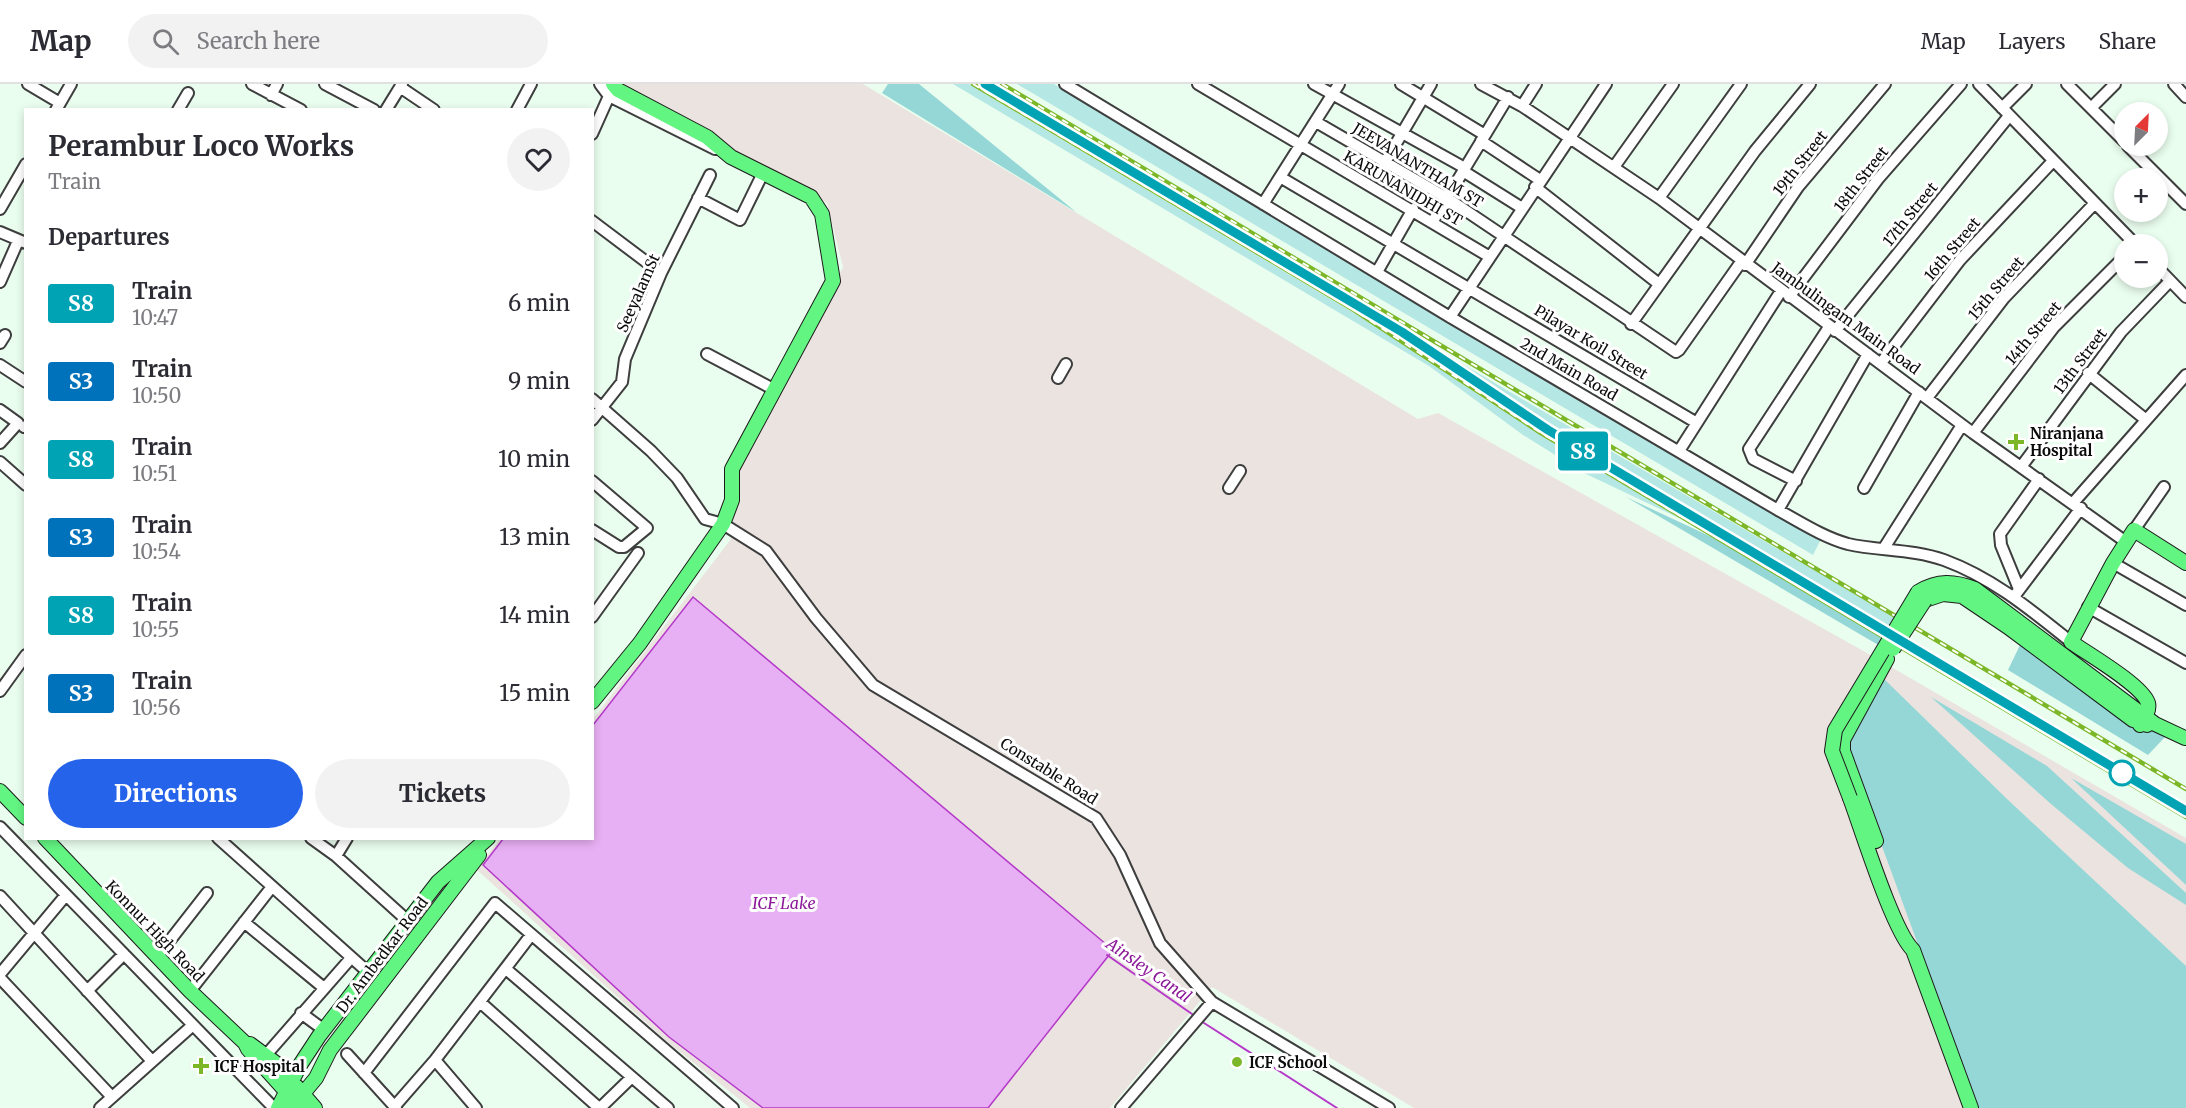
<!DOCTYPE html>
<html lang="en">
<head>
<meta charset="utf-8">
<style>
	:root { --surface:#fff; --page:#f2f2f3; --text:#2b2b33; --muted:#7c7c81; --line:#e1e1e2; --accent:#2563eb }
	body { margin:0; font-family:Merriweather,serif; background:var(--page); color:var(--text); height:100vh; display:flex; flex-direction:column; font-size:22px; white-space:nowrap }
	* { box-sizing:border-box; margin:0 }
	p { font-size:20px; color:var(--muted) }
	.icon { flex:none; width:33px; height:33px; fill:none; stroke:currentColor; stroke-width:2; stroke-linecap:round; stroke-linejoin:round }
	.map { position:relative; flex:1; overflow:hidden }
	.sheet { position:absolute; left:24px; top:24px; width:570px; height:732px; display:flex; flex-direction:column; background:var(--surface); border-radius:0px; box-shadow:0 3px 9px #0003 }
	.sheet>* { flex:none }
	.badge { padding:0 12px; border-radius:4px; font-size:21px; line-height:39px }
	.needle { width:39px; rotate:24deg }
	.controls { position:absolute; left:2114px; top:18px; display:grid; gap:12px }
	.controls a { display:grid; place-items:center; width:54px; height:54px; border-radius:50%; background:var(--surface); box-shadow:0 3px 9px #0003; font-size:30px }
	.map>.badge { position:absolute; translate:-50% -50%; box-shadow:0 0 0 3px #fff }
	h2 { padding:0 24px; font-size:22px; line-height:54px }
	.round { display:grid; place-items:center; flex:none; width:63px; height:63px; border-radius:32px; background:var(--page) }
	.headline { display:flex; align-items:center; justify-content:space-between; height:102px; padding:0 24px }
	h1 { font-size:28px; font-weight:700; line-height:45px }
	.action { display:flex; gap:12px; margin-top:auto; padding:12px 24px }
	.action a { flex:1; height:69px; border-radius:36px; background:var(--accent); color:#fff; font-size:24px; font-weight:700; line-height:69px; text-align:center }
	.action a+a { background:var(--page); color:var(--text) }
	ul { padding:0; list-style:none }
	li { display:flex; align-items:center; gap:18px; height:78px; padding:0 24px }
	li div { flex:1 }
	li b { display:block; font-size:22px }
	li em { font-style:normal }
	li .badge { min-width:66px; font-weight:700; text-align:center }
	header { display:flex; align-items:center; gap:36px; box-sizing:border-box; height:84px; padding:0 30px; background:var(--surface); border-bottom:2px solid var(--line) }
	header strong { font-size:28px }
	nav { display:flex; gap:33px; margin-inline-start:auto; font-size:21px }
	.search { width:420px; height:54px; background:var(--page); display:flex; align-items:center; gap:15px; box-sizing:border-box; padding:0 21px; border-radius:33px; color:var(--muted); font-size:22px }
	.map>svg:first-child { display:block }
</style>
</head>
<body>
<header>
<strong>Map</strong>
<div class="search"><svg class="icon" aria-label="search" viewBox="0 0 24 24"><circle cx="10" cy="10" r="6"/><path d="M15 15l6 6"/></svg>Search here</div>
<nav><a>Map</a><a>Layers</a><a>Share</a></nav>
</header>
<div class="map">
<svg width="2186" height="1024" viewBox="0 0 2186 1024">
	<rect width="100%" height="100%" fill="#eafeef"/>
	<path fill="#eae3df" d="M610 0H863L1418 335 1438 329 1867 569 2186 754V1024H1414L1212 903 1110 1024H750L664 955 476 785 500 755 592 754 593 635 731 455 739 383 843 183 827 119 615 9Z"/>
	<path fill="#b5e7e4" d="M953 0H969L1386 248 1491 319 1681 435 1584 389 1523 351 1429 282Z
		M1017 0H1054L1325 164 1822 453 1813 471Z
		M1408 248 1894 533 1887 545 1556 348Z"/>
	<path fill="#95d7d7" d="M888 0H919L1076 128 882 9Z
		M1626 413 1718 456 1884 555 1880 562Z
		M2020 561 2138 645 2145 648 2154 646 2165 653 2148 671 2008 586Z
		M1881 592 2006 714 2186 882V1024H1978L1847 667 1849 653Z
		M1931 613 2047 682 2186 809V821L2128 784 2051 720Z
		M2071 694 2186 760V801L2185 800Z"/>
	<path fill="#e8b0f4" stroke="#b439c9" stroke-width="1.5" d="M693 513 1113 866 988 1024H763L669 953 483 781 503 755 592 754 593 641Z"/>
	<g fill="none" stroke-linecap="round" stroke-linejoin="round">
		<path stroke="#b439c9" stroke-width="2" d="M1107 871 1192 930
			M1204 939 1337 1024"/>
		<g stroke="#3e3e3e" stroke-width="14">
			<path id="minor" d="M28 0 60 19
				M252 0 301 26
				M325 0 374 26
				M600 0 609 12 715 65
				M1065 0 1450 233 1778 426C1800 438 1823 453 1848 460 1879 467 1913 465 1944 476 1993 494 2031 526 2071 558
				M1198 0 1490 173
				M1314 0 1465 84
				M1401 0 1485 51
				M1481 0 1522 22 1659 114 1973 349 2126 458
				M1979 0 2135 160
				M2067 0 2124 57
				M2174 0 2186 13
				M400 3 434 26
				M271 11 277 0
				M1522 22 1536 0
				M2002 24 2026 0
				M2091 24 2115 0
				M56 26 71 0
				M178 26 188 9
				M386 26 402 0
				M517 26 531 0
				M1316 38 1447 114 1676 268 1679 266 1741 178
				M592 50 609 12
				M1481 57 1540 96
				M2128 62 2186 120
				M1384 80 1431 0
				M1614 83 1673 0
				M1463 87 1522 124
				M1280 93 1697 339
				M1535 103 1659 200
				M698 114 740 136 763 89
				M1659 114 1741 0
				M1263 120 1339 0
				M0 125 26 80
				M592 137 661 189
				M1433 137 1508 13
				M0 148 26 159
				M1745 181 1798 103 1885 0
				M2157 183 2186 213
				M1377 188 1413 125
				M0 198 18 157
				M1789 213 1878 95 1961 0
				M1450 233 1606 0
				M1631 240 1755 67 1810 0
				M1835 247 2009 32
				M0 259 5 251
				M707 270 775 306
				M1881 279 1960 176 2053 77
				M0 281 26 298
				M2088 289 2145 335
				M1058 294 1066 280
				M1927 314 2004 214 2095 119
				M592 315 651 367 677 394 705 435 723 440 766 467 816 534 873 601 1096 734 1120 771 1160 859 1212 918 1389 1024
				M0 326 18 339 0 359
				M592 336 622 298 625 275 661 189 710 91
				M24 343 26 342
				M1973 349 2054 243 2124 173
				M1679 367 1781 207
				M0 378 26 401
				M2021 383 2121 248 2170 197
				M592 397 647 444 624 463H619L592 446
				M1796 397 1753 375 1749 365 1829 243
				M1229 404 1240 387
				M1864 404 1919 308
				M2073 419 2186 291
				M1778 426 1868 270
				M2134 446 2164 403
				M1884 464 1962 341
				M2113 479 2186 521
				M2019 505 2001 461 2000 450 2039 395
				M2016 510 2081 424
				M2088 523 2186 579
				M592 533 638 469
				M0 607 26 571
				M0 743 274 1024
				M218 754 369 889
				M311 754 336 772 409 838
				M336 772 347 754
				M0 812 152 977
				M244 838 324 904
				M157 873 207 809
				M506 885 668 1024
				M0 890 66 811
				M0 894 112 1013
				M87 907 124 870
				M190 907 271 804
				M480 918 599 1024
				M301 929 324 946
				M347 970 396 1024
				M266 971 351 874
				M435 976 476 1024
				M364 989 495 819 733 1024
				M394 1023 435 976 531 851
				M100 1024 193 941
				M600 1024 632 993
				M1121 1024 1212 918"/>
		</g>
		<g stroke="#1c1c1c" stroke-width="16">
			<path id="major" d="M1918 508C1938 496 1954 497 1975 505L2155 640 2185 654
				M1925 516 1943 510 1962 512 2008 543 2133 636 2147 641
				M592 618 640 559 723 440 732 416V385L833 197 822 130 811 113 731 73 707 53 618 6 613 0
				M2140 641C2144 634 2150 627 2148 619 2142 601 2088 570 2071 558L2113 479 2134 446 2186 479
				M0 707 26 734
				M1850 714C1862 746 1893 847 1913 866L1971 1024
				M45 754 190 907 245 959 248 965 301 1024
				M1876 757 1843 667V656L1887 575
				M250 960 277 980 315 1024
				M278 1024 300 981 319 952 438 798 488 754
				M291 1024 316 994 330 966 479 771"/>
		</g>
		<use href="#minor" stroke="#fff" stroke-width="10"/>
		<use href="#major" stroke="#63f582" stroke-width="14"/>
		<g stroke="#7cb728" stroke-width="4.5">
			<path id="rail" d="M973 0 1354 226 1541 349 2186 733
				M1002 0 2186 705"/>
		</g>
		<use href="#rail" stroke="#fff" stroke-width="2" stroke-dasharray="7" stroke-linecap="butt"/>
		<g stroke="#1c1c1c" stroke-width="16" stroke-linecap="butt">
			<path id="major-bridge" d="M1893 565 1925 516
				M1850 714 1832 667 1835 646 1918 508"/>
		</g>
		<use href="#major-bridge" stroke="#63f582" stroke-width="14"/>
	</g>
	<g fill="none" stroke-linecap="round" stroke-linejoin="round">
		<g stroke="#fff" stroke-width="14">
			<path id="line" d="M985 0 1402 248 1548 346 2186 727"/>
		</g>
		<use href="#line" stroke="#00a3b4" stroke-width="9"/>
	</g>
	<g fill="#7cb728" stroke="#fff" stroke-width="2">
		<path d="M2013 349h6v6h6v6h-6v6h-6v-6h-6v-6h6z"/>
		<circle cx="1237" cy="978" r="6"/>
		<path d="M198 973h6v6h6v6h-6v6h-6v-6h-6v-6h6z"/>
	</g>
	<circle fill="#fff" stroke="#00a3b4" stroke-width="3" cx="2122" cy="689" r="12"/>
	<g text-anchor="middle" dominant-baseline="central" stroke-width="6" stroke-linejoin="round" paint-order="stroke">
		<g font-size="15" fill="#0b0b0b" stroke="#fff">
			<text transform="translate(1800 79) rotate(-52)">19th Street</text>
			<text transform="translate(1418 81) rotate(31)">JEEVANANTHAM ST</text>
			<text transform="translate(1861 95) rotate(-52)">18th Street</text>
			<text transform="translate(1403 104) rotate(30)">KARUNANIDHI ST</text>
			<text transform="translate(1910 130) rotate(-51)">17th Street</text>
			<text transform="translate(1952 165) rotate(-50)">16th Street</text>
			<text transform="translate(1996 204) rotate(-50)">15th Street</text>
			<text transform="translate(638 209) rotate(-66)">SeeyalamSt</text>
			<text transform="translate(1846 234) rotate(36)">Jambulingam Main Road</text>
			<text transform="translate(2033 249) rotate(-50)">14th Street</text>
			<text transform="translate(1591 258) rotate(31)">Pilayar Koil Street</text>
			<text transform="translate(2080 277) rotate(-53)">13th Street</text>
			<text transform="translate(1569 285) rotate(30)">2nd Main Road</text>
			<text transform="translate(1049 687) rotate(32)">Constable Road</text>
			<text transform="translate(155 847) rotate(46)">Konnur High Road</text>
			<text transform="translate(382 871) rotate(-53)">Dr. Ambedkar Road</text>
		</g>
		<g font-size="15" font-weight="bold" fill="#0b0b0b" stroke="#fff" text-anchor="start">
			<text x="2030" y="349">Niranjana<tspan x="2030" dy="17">Hospital</tspan></text>
			<text x="1249" y="978">ICF School</text>
			<text x="214" y="982">ICF Hospital</text>
		</g>
		<g font-size="16" font-style="italic" fill="#8b1999" stroke="#fff">
			<text x="784" y="819">ICF Lake</text>
			<text transform="translate(1149 886) rotate(35)">Ainsley Canal</text>
		</g>
	</g>
</svg>
<div class="controls">
<a><svg class="needle" viewBox="-14 -14 28 28"><path d="M0-13l5 13h-10z" fill="#e53935"/><path d="M0 13l5-13h-10z" fill="#7c7c81"/></svg></a>
<a>+</a>
<a>−</a>
</div>
<b class="badge" style="left:1583px;top:367px;background:#00a3b4;color:#fff">S8</b>
<section class="sheet">
<div class="headline"><div><h1>Perambur Loco Works</h1><p>Train</p></div><a class="round"><svg class="icon" aria-label="heart" viewBox="0 0 24 24"><path d="M12 20l-8-8c-3-5 5-10 8-4 3-6 11-1 8 4z"/></svg></a></div>
<h2>Departures</h2>
<ul>
<li><span class="badge" style="background:#00a3b4;color:#fff">S8</span><div><b>Train</b><p>10:47</p></div><em>6 min</em></li>
<li><span class="badge" style="background:#0072bc;color:#fff">S3</span><div><b>Train</b><p>10:50</p></div><em>9 min</em></li>
<li><span class="badge" style="background:#00a3b4;color:#fff">S8</span><div><b>Train</b><p>10:51</p></div><em>10 min</em></li>
<li><span class="badge" style="background:#0072bc;color:#fff">S3</span><div><b>Train</b><p>10:54</p></div><em>13 min</em></li>
<li><span class="badge" style="background:#00a3b4;color:#fff">S8</span><div><b>Train</b><p>10:55</p></div><em>14 min</em></li>
<li><span class="badge" style="background:#0072bc;color:#fff">S3</span><div><b>Train</b><p>10:56</p></div><em>15 min</em></li>
</ul>
<div class="action"><a>Directions</a><a>Tickets</a></div>
</section>
</div>
</body>
</html>
